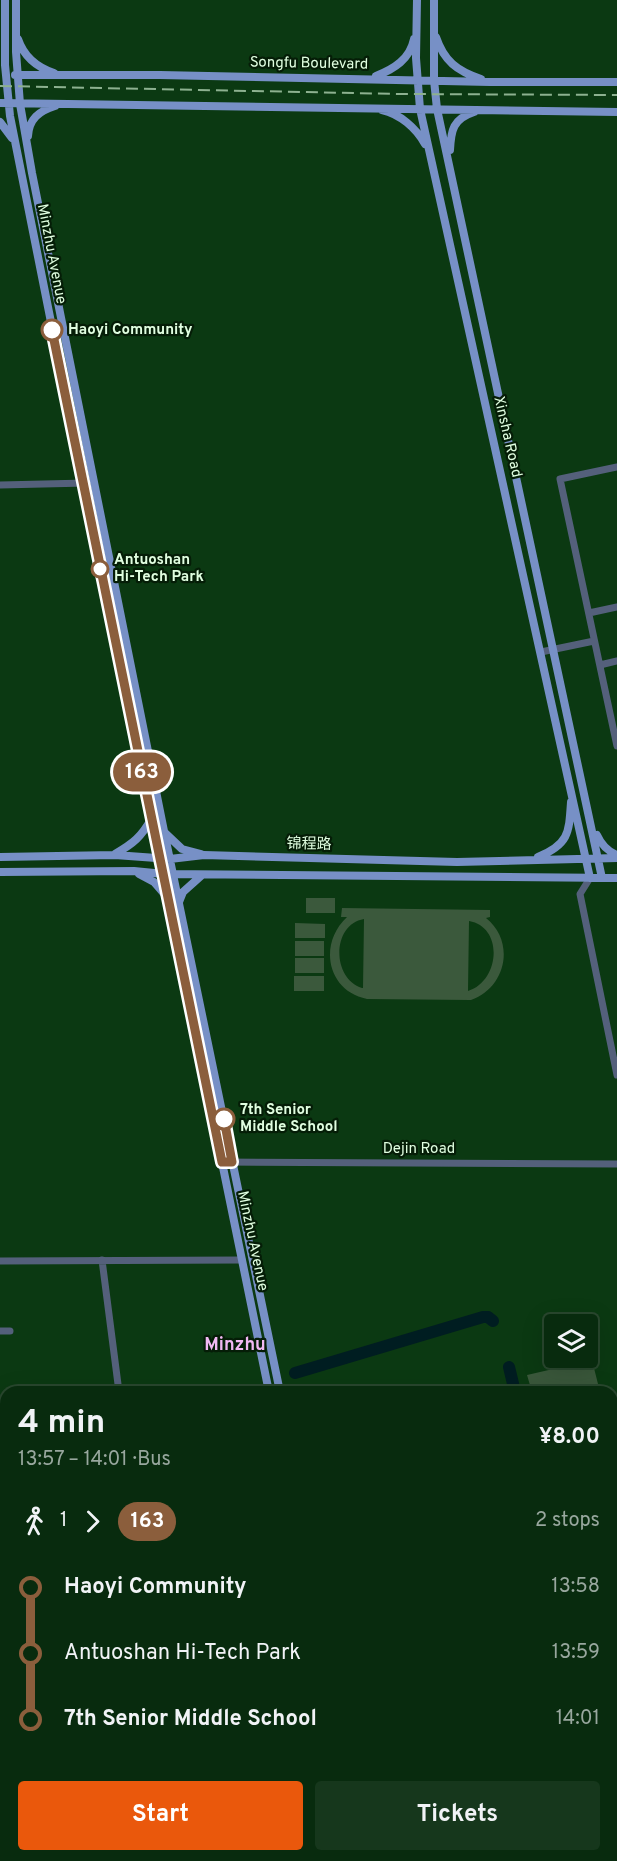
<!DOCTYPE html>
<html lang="en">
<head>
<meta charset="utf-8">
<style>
	:root { --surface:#082b0e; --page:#16371c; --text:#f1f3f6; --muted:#98a79e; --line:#29472e; --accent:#ea580c }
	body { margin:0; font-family:Overpass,"Noto Sans SC",sans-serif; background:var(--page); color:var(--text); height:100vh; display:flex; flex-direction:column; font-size:22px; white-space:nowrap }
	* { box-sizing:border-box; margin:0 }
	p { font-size:20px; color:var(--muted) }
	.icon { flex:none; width:33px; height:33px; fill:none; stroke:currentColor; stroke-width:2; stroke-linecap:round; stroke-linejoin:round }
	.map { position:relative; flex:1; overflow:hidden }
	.details { position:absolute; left:0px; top:1386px; width:618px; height:476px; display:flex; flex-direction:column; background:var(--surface); border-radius:18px 18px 0 0; box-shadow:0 6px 24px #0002,0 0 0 2px var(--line) }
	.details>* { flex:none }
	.badge { padding:0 12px; border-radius:20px; font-size:21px; line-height:39px }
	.tools { position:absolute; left:544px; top:1314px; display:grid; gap:12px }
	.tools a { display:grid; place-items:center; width:54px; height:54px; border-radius:6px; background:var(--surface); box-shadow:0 6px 24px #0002,0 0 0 2px var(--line); font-size:30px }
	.map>.badge { position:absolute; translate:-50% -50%; box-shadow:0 0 0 3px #fff }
	.legs { display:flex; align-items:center; gap:9px; height:66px; padding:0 18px; font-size:20px }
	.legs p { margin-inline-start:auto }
	.headline { display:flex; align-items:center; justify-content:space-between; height:102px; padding:0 18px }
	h1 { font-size:33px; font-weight:700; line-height:45px }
	.action { display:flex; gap:12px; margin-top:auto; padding:12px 18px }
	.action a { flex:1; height:69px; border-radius:6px; background:var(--accent); color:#fff; font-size:24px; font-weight:700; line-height:69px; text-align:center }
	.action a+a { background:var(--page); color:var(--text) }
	ul { padding:0 18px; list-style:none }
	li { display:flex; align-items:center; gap:21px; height:66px; font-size:22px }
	li i { display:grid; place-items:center; width:9px; height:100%; margin:0 8px; background:currentColor }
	li i::after { content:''; width:15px; height:15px; margin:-8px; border:4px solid; border-radius:50%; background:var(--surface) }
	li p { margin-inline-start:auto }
	li:first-child i { background:linear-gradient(#0000 50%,currentColor 0) }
	li:last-child i { background:linear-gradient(currentColor 50%,#0000 0) }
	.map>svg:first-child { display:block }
</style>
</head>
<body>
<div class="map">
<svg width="617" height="1861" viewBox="0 0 617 1861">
	<rect width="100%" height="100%" fill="#0b3912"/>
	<path fill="#3b593c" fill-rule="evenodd" d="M306 898H335V913H306Z
		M342 908 490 910V917L486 918C516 942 506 988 471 1000L367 999C327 991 318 944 347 917H341ZM364 919 363 988H362C331 978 332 924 364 919ZM469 921C504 927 500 981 468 991Z
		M295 923 325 924V938H295Z
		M295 941H324V956H295Z
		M295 958H324V973H295Z
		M294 976H324V991H294Z
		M592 1360 600 1392H532L527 1375Z
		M612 1442 617 1456V1605L612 1607Z"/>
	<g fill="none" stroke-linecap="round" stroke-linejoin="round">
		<path stroke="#001d21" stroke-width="12" d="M509 1367 515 1392
			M295 1373 483 1317H488L493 1321"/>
		<path stroke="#54607b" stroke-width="7" d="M617 467 560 479 617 746
			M0 485 87 483
			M589 613 617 607
			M541 652 594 641
			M600 665 617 661
			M590 878 580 894 617 1075
			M222 1162 617 1164
			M102 1260 119 1392
			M0 1261 242 1260
			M0 1331H10
			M0 1438 6 1437
			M0 1452H6
			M0 1599 6 1598
			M0 1754 6 1753
			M0 1839 4 1861
			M89 1856 90 1861
			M198 1856 199 1861
			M208 1861 248 1856"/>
		<path stroke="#7790c6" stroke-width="8" d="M5 0V65L10 116 83 483 269 1392
			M16 0V52L20 104 32 173 164 831 280 1392
			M417 0 416 58 420 109 590 878
			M434 0V80L437 109 602 878
			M436 37C444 61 457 71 481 79
			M18 39C24 57 36 67 54 73
			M15 75H160L490 82H617
			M376 76C394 69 410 59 414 39
			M0 103 617 112
			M382 110C400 114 416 128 425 144
			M0 122 12 138
			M28 136C29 119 39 111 55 106
			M450 150C451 130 453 119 474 112
			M164 832 182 849 201 854
			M597 835C601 844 607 851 617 855
			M115 854C134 843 141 837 152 818
			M0 857 115 855 170 859 204 855 457 862 617 858
			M538 857C569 844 569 833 571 802
			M0 872 134 871 164 874 617 878
			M139 874 154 882 166 896
			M179 902 183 892 202 875
			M612 1852H617
			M363 1856 364 1861
			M374 1856 375 1861
			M554 1861 591 1856"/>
		<path stroke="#8db190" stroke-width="2" stroke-dasharray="12 6" stroke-linecap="butt" d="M0 86 402 94 617 95"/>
	</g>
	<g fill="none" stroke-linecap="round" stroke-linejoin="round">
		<g stroke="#fff" stroke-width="14">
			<path id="line-1" d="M52 330 222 1162H232L224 1119"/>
		</g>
		<use href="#line-1" stroke="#8b5e3c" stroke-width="9"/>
	</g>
	<g fill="#fff" stroke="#8b5e3c" stroke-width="3">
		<circle cx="52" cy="330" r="10"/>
		<circle cx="100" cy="569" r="8"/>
		<circle cx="224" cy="1119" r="10"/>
	</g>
	<g text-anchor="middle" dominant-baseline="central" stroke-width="4.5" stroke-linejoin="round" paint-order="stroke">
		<g font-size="15" fill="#e0fee0" stroke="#051d07">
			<text transform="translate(309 64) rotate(1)">Songfu Boulevard</text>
			<text transform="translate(51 254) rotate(79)">Minzhu Avenue</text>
			<text transform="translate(507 437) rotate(77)">Xinsha Road</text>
			<text transform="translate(309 845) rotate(1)">锦程路</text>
			<text x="419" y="1149">Dejin Road</text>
			<text transform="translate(252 1241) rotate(78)">Minzhu Avenue</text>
		</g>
		<g font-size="15" font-weight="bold" fill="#e0fee0" stroke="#051d07" text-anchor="start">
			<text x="68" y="330">Haoyi Community</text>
			<text x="114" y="560">Antuoshan<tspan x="114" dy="17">Hi-Tech Park</tspan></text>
			<text x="240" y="1110">7th Senior<tspan x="240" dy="17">Middle School</tspan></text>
		</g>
		<g font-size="18" font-weight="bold" fill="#f1b9f3" stroke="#051d07">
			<text x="235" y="1345">Minzhu</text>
		</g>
	</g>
</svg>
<div class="tools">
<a><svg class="icon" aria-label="layers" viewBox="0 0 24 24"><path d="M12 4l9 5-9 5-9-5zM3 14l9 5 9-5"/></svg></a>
</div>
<b class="badge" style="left:142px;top:772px;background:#8b5e3c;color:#fff">163</b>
<section class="details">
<div class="headline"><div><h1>4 min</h1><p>13:57 – 14:01 · Bus</p></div><b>¥8.00</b></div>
<div class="legs"><svg class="icon" aria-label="walk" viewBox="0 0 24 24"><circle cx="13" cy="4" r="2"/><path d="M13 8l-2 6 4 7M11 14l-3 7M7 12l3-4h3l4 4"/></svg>1<svg class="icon" aria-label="forward" viewBox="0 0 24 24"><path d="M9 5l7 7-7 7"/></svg><b class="badge" style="background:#8b5e3c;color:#fff">163</b><p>2 stops</p></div>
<ul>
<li><i style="color:#8b5e3c"></i><b>Haoyi Community</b><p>13:58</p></li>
<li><i style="color:#8b5e3c"></i><span>Antuoshan Hi-Tech Park</span><p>13:59</p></li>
<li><i style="color:#8b5e3c"></i><b>7th Senior Middle School</b><p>14:01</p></li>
</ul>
<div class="action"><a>Start</a><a>Tickets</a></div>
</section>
</div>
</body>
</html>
